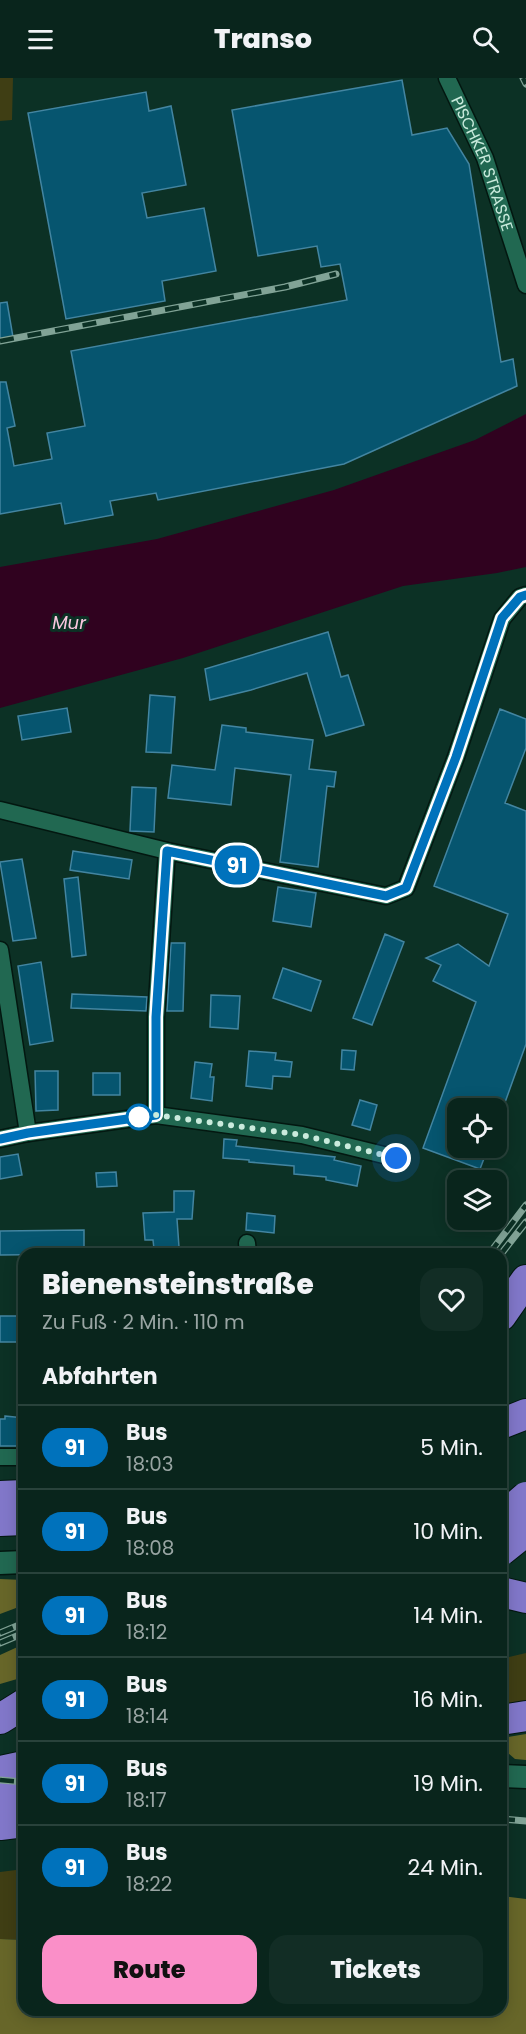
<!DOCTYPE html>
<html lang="de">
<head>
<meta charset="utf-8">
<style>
	:root { --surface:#09251c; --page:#122d25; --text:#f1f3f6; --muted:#99a5a3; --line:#29423b; --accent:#fa8fc8 }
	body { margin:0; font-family:Poppins,sans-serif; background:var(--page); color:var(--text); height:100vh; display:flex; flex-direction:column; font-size:22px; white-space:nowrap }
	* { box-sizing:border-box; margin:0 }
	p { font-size:20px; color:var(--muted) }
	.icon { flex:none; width:33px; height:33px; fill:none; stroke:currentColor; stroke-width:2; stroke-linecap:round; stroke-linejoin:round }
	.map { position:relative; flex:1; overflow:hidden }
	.sheet { position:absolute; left:18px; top:1170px; width:489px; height:768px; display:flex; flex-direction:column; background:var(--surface); border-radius:18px; box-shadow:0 3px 15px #0003,0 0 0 2px var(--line) }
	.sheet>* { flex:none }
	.badge { padding:0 12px; border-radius:20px; font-size:21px; line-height:39px }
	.tools { position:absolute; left:447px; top:1020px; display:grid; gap:12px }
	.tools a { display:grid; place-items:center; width:60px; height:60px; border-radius:12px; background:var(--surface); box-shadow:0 3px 15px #0003,0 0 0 2px var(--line); font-size:30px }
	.you { position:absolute; width:30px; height:30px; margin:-15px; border:4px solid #fff; border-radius:50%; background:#1a73e8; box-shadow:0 0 0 9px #1a73e833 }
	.map>.badge { position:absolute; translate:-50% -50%; box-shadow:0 0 0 3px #fff }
	h2 { padding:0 24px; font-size:22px; line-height:54px }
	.round { display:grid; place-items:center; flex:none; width:63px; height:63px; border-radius:18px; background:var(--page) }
	.summary { display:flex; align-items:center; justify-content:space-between; height:102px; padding:0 24px }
	h1 { font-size:28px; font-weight:800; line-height:45px }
	.primary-button { display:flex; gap:12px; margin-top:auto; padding:12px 24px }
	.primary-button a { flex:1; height:69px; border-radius:18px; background:var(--accent); color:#111; font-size:24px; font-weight:800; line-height:69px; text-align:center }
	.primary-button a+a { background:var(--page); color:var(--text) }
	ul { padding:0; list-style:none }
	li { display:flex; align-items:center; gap:18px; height:84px; padding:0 24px; border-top:2px solid var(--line) }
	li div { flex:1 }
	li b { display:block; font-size:22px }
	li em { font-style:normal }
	li .badge { min-width:66px; font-weight:700; text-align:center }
	header { display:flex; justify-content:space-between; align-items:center; height:78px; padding:0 24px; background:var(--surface); font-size:27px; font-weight:800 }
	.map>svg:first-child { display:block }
</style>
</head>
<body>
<header><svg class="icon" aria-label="menu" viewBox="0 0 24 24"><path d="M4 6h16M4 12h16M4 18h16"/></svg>Transo<svg class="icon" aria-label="search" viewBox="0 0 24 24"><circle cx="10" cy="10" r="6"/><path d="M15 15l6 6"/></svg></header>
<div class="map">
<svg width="526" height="1956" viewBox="0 0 526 1956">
	<rect width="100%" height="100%" fill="#0c3125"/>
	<path fill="#3f3e14" d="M0 0H13L12 42 0 43Z
		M526 1575V1624L501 1626V1581Z
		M24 1791V1862L0 1861V1794Z"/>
	<path fill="#676629" d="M0 1501 24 1502V1527L0 1536Z
		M24 1566V1599L0 1606V1577Z
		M526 1656V1682L515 1681 501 1669V1660Z
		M501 1818 526 1821V1956H0V1861L24 1862V1932H501Z"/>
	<path fill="#30021f" d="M526 336V489L497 495 403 508 183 580 0 630V489L157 461 334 412 475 362Z"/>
	<path fill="#06556f" stroke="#4385a1" stroke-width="1.5" d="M402 2 412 57 447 50 469 86 501 284 513 281 517 308 344 386 158 422 156 415 110 423 113 437 65 446 61 425 0 436V304H6L15 348 7 350 14 388 52 381 47 355 85 348 71 273 347 222 340 186 321 189 317 168 258 178 232 32Z
		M146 14 149 33 171 28 186 107 142 115 147 140 204 130 216 193 162 203 165 223 66 241 28 35Z
		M7 224 13 259 0 261V225Z
		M328 554 341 599 348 597 364 647 326 658 307 595 251 612 210 622 205 591Z
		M150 617 175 619 171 675 146 674Z
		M67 630 71 654 22 662 18 638Z
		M500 631 526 641V670L505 725 526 733V966L503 1030H458V1070H488L480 1091 423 1070 476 924 433 903 441 887 426 880 458 866 489 888 508 836 434 808Z
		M222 647 246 650V654L313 662 309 691 336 694 334 709 327 708 318 789 280 784 291 697 235 690 231 727 168 720 172 687 215 692Z
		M132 709 156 710 154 754 130 753Z
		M73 773 132 782 129 801 70 792Z
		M22 781 36 860 13 863 0 784Z
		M78 799 86 877 72 879 64 801Z
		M278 809 316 815 311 849 273 843Z
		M385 856 404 864 372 947 353 940Z
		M171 865H185L183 933H167Z
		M41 884 53 963 30 967 18 888Z
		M283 890 321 903 311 933 273 920Z
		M72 916 147 919 146 933 71 930Z
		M211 917 240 918 238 951 210 949Z
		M342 972 356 973 354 992 341 991Z
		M249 973 276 975 275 982 292 984 290 999 273 998 272 1011 246 1008Z
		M195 984 212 986 210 999H214L212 1023 191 1020Z
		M35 993H58V1032L36 1033Z
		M93 995H120V1017H93Z
		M360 1022 377 1027 370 1052 352 1047Z
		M224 1061 237 1062 236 1068 335 1079 334 1082 361 1088 357 1108 326 1102V1099L294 1096V1088L249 1084V1082L223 1080Z
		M18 1076 22 1097 0 1101V1079Z
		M116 1094 117 1108 97 1109 96 1095Z
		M174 1113H194L192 1141H177L179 1169 154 1171 153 1162H145L143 1135 174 1134Z
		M247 1135 275 1138 274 1155 246 1152Z
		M84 1152V1176L0 1177V1153Z
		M0 1238H24V1264H0Z
		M5 1338 24 1340V1368H0V1341H5Z"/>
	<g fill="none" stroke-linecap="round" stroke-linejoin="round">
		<g stroke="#031710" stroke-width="19">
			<g id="street">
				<path id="s1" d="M447 0 485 80 526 207"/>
				<path d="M0 732 167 773 386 818 406 810 456 679 502 541 520 519 526 517"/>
				<path d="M0 872 28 1055"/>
				<path d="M156 1037V939L167 773"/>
				<path d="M0 1061 28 1055 156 1037 302 1057 396 1080"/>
				<path d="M247 1165 248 1176"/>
				<path d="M0 1379H24"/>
			</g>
		</g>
		<g stroke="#031710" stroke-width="25">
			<path id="secondary" d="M0 1485 24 1484
				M501 1698 526 1699"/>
		</g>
		<g stroke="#031710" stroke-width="32">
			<path id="highway" d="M501 1238 526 1202
				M501 1346 526 1336
				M0 1418 24 1417
				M0 1443 24 1442
				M501 1514 526 1520
				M0 1641 24 1626
				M501 1642 526 1638
				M0 1693 24 1688
				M0 1719 24 1714
				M0 1747 24 1744"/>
		</g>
		<use href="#street" stroke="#216851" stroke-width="16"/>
		<use href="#secondary" stroke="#216851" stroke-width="22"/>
		<use href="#highway" stroke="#8177c9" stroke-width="30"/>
		<g stroke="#81a396" stroke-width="7">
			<path id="rail" d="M523 0 526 6
				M0 263 285 209 336 196
				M489 1176 526 1127
				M501 1176 526 1144
				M0 1555 24 1545
				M0 1565 24 1555
				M0 1702 24 1704
				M501 1741 526 1743"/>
		</g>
		<use href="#rail" stroke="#0c3125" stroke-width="4.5" stroke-dasharray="14" stroke-linecap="butt"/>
		<g stroke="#031710" stroke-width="32" stroke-linecap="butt">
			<path id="highway-bridge" d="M501 1441 526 1419
				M501 1473 526 1453"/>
		</g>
		<use href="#highway-bridge" stroke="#8177c9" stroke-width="30"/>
	</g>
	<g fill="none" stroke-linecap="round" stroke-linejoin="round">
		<g stroke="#fff" stroke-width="14">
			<path id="line" d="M0 1061 28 1055 156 1037V939L167 773 386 818 406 810 456 679 502 540 520 519 526 517"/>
		</g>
		<use href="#line" stroke="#0072bc" stroke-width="9"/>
		<path stroke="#caebdd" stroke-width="6" stroke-dasharray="0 10.8" d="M139 1039 137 1040 156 1037 302 1057 396 1080"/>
	</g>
	<circle fill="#fff" stroke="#0072bc" stroke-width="3" cx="139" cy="1039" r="12"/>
	<g text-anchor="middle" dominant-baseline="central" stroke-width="6" stroke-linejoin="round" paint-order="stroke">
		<g font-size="16" fill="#caebdd" stroke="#0c3125">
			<text stroke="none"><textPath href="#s1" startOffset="93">PISCHKER STRASSE</textPath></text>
		</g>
		<g font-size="18" font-style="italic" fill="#fbc7e0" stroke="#0c3125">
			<text x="69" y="544">Mur</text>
		</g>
	</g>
</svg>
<div class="tools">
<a><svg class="icon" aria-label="locate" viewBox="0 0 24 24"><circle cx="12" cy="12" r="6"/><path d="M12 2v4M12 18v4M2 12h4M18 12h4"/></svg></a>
<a><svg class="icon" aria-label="layers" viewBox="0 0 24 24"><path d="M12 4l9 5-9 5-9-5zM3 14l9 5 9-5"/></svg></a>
</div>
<div class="you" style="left:396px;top:1080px"></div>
<b class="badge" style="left:237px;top:787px;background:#0072bc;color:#fff">91</b>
<section class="sheet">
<div class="summary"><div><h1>Bienensteinstraße</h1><p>Zu Fuß · 2 Min. · 110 m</p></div><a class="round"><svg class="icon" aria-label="heart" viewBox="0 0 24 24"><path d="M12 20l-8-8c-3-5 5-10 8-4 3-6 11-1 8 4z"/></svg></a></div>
<h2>Abfahrten</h2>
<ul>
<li><span class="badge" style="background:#0072bc;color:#fff">91</span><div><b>Bus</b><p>18:03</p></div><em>5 Min.</em></li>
<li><span class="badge" style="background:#0072bc;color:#fff">91</span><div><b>Bus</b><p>18:08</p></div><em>10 Min.</em></li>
<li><span class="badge" style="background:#0072bc;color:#fff">91</span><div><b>Bus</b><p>18:12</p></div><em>14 Min.</em></li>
<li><span class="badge" style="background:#0072bc;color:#fff">91</span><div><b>Bus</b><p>18:14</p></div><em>16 Min.</em></li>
<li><span class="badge" style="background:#0072bc;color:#fff">91</span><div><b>Bus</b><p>18:17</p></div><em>19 Min.</em></li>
<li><span class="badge" style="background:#0072bc;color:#fff">91</span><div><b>Bus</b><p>18:22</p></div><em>24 Min.</em></li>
</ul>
<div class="primary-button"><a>Route</a><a>Tickets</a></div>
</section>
</div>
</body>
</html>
